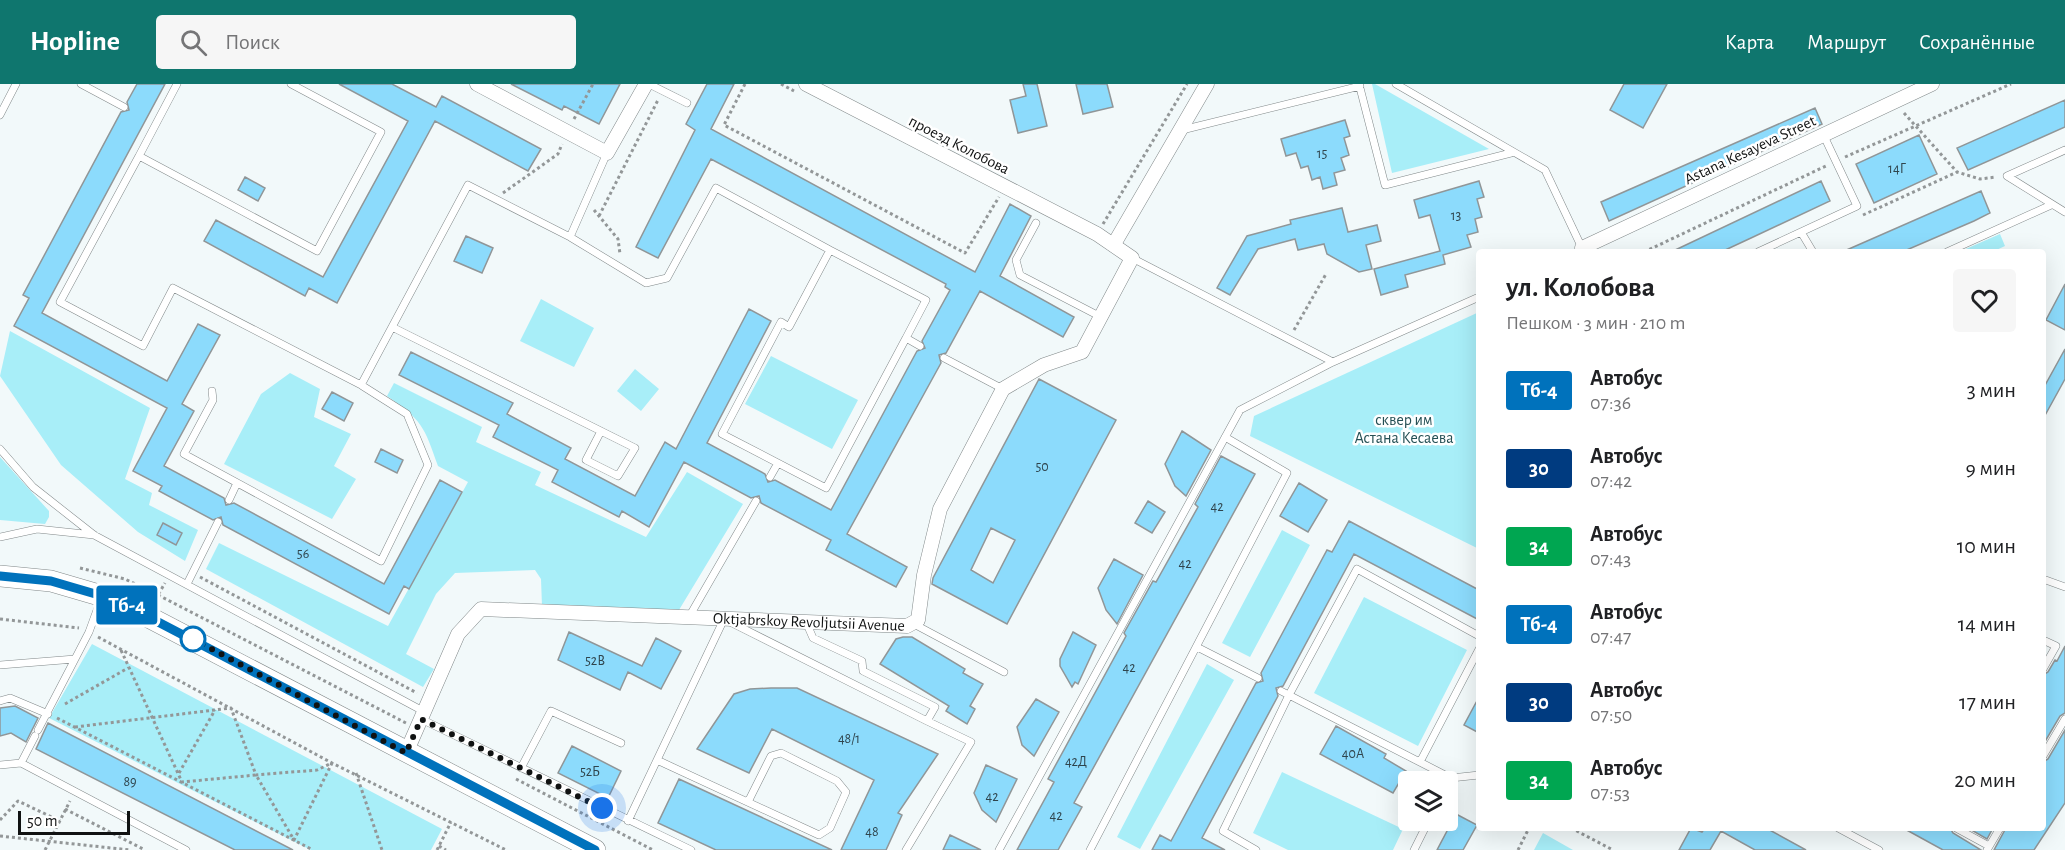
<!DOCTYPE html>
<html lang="ru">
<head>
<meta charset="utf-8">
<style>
	:root { --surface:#fff; --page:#f6f6f6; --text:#202124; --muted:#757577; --accent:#0f766e }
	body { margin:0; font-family:"Alegreya Sans",sans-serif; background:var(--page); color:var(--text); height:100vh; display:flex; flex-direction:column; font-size:22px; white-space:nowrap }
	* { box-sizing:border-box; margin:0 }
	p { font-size:20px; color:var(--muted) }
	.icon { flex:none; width:33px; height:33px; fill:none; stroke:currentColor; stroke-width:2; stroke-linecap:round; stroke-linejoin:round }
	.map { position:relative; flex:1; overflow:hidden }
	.side { position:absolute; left:1476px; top:165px; width:570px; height:582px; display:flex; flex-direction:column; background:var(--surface); border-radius:6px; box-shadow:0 6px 24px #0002 }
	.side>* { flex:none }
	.badge { padding:0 12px; border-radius:4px; font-size:21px; line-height:39px }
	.fabs { position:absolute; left:1398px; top:687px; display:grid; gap:12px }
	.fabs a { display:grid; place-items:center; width:60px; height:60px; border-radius:6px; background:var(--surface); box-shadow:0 6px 24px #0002; font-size:30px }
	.scale { position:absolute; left:18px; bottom:15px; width:112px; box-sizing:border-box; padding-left:6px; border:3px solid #101212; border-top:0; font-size:16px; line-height:21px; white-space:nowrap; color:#101212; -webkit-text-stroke:4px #fff; paint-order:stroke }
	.you { position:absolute; width:30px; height:30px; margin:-15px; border:4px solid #fff; border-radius:50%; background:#1a73e8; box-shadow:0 0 0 9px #1a73e833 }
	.map>.badge { position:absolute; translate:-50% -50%; box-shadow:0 0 0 3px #fff }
	.round { display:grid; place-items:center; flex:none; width:63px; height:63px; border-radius:6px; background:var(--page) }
	.headline { display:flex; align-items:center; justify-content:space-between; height:102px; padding:0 30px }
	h1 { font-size:28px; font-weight:700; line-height:45px }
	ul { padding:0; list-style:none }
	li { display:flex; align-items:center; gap:18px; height:78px; padding:0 30px }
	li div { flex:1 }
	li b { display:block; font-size:22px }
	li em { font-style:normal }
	li .badge { min-width:66px; font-weight:700; text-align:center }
	header { display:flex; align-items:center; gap:36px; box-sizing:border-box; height:84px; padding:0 30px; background:var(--accent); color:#fff }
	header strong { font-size:28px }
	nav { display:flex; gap:33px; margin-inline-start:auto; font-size:21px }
	.search { width:420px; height:54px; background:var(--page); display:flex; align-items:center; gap:15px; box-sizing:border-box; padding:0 21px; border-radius:6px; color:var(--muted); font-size:22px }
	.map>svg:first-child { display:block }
</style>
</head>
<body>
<header>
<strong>Hopline</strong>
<div class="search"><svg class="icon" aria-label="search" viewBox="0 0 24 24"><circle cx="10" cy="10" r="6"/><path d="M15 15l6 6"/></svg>Поиск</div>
<nav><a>Карта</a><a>Маршрут</a><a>Сохранённые</a></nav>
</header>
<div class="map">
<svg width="2065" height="766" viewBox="0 0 2065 766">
	<rect width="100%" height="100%" fill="#f2f9fa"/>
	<path fill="#a8eef8" d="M1372 0H1375L1489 65 1392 89Z
		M2000 150 2005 162 1992 168H1959Z
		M541 215 594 244 574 283 520 257Z
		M1479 228V465L1250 352 1254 332Z
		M10 247 150 324 125 395 152 409 149 421 198 446 185 477 138 448 61 381 0 292Z
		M771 272 858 316 832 365 745 320Z
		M635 285 659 305 641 327 617 307Z
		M290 289 320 305 314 333 351 350 334 382 356 395 332 435 224 380 261 310Z
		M394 299 482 343 476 358 541 388 535 401 646 453 687 388 743 420 679 526 542 522 541 495 535 486 455 489 436 510 406 570 434 585 423 603 206 485 219 459 388 542 468 398 438 382C424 342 422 336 387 312Z
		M0 373 49 427V433L45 440 0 436Z
		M1282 446 1310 461 1250 573 1222 559Z
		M1364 513 1467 566 1418 662 1314 609Z
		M92 560 442 745 431 766H311L49 634Z
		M1207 580 1234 596 1140 765 1117 753Z
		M1282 688 1403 745 1393 766H1288L1253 749Z
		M1543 749 1573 766H1534Z"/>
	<path fill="#8cdbfc" stroke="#909698" stroke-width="1.5" fill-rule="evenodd" d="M137 0H165L42 229 167 297 198 240 220 251 182 320 194 327 164 382 224 414 226 421 234 419 384 500 440 396 462 408 409 505 404 502 389 530 223 441 221 433 213 436 159 407 162 402 133 387 167 324 14 242 29 214 23 211 121 28 129 26 127 18Z
		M339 0H392L436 23 442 12 541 65 528 87 435 37 337 219 309 204 305 212 204 157 216 136 323 193 408 37Z
		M511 0H620L599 40 564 22 562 26Z
		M707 0H734L711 45 975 188 1010 120 1031 132 1000 192 1074 233 1063 253 980 207 946 269 939 271 941 279 847 450 907 483 896 503 826 466 831 456 761 419 759 412 751 414 684 378 649 443 622 427 619 433 552 398 558 386 493 353 499 341 399 291 411 268 513 319 507 330 571 364 565 375 635 412 665 358 676 365 749 225 771 237 707 359 765 390 768 398 775 396 831 426 917 267 925 264 922 257 950 206 945 203 946 200 711 75 658 174 636 163 695 46 686 40Z
		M1023 0H1037L1047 42 1018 49 1010 16 1026 12Z
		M1076 0H1107L1113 23 1083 30Z
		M1624 0H1667L1643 44 1610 26Z
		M2065 16V43L1968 86 1957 64Z
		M1815 24 1822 40 1609 137 1601 118Z
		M1345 36 1350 52 1344 54 1349 71 1341 74 1345 86 1334 89 1337 101 1323 105 1320 93 1312 96 1308 82 1301 84 1296 69 1286 72 1281 55Z
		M1919 51 1937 90 1874 119 1856 80Z
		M245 93 265 104 258 117 238 106Z
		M1479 97 1484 113 1477 115 1482 133 1475 135 1478 148 1467 151 1471 163 1443 171 1445 180 1405 191 1408 203 1381 211 1374 185 1440 167 1430 131 1419 134 1414 116Z
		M1821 97 1830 117 1751 154 1721 168H1671Z
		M1981 107 1990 129 1974 137 1902 168H1842Z
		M1342 124 1348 148 1377 141 1381 157 1366 161 1372 185 1359 188 1327 170 1324 160 1298 166 1295 155 1258 165 1230 211 1217 204 1247 152 1291 140 1290 136Z
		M466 152 493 164 482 189 454 177Z
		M2065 200V246L2046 236Z
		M2065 265V295L2043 335V305Z
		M1039 295 1116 336 1007 540 932 500 933 494ZM991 444 1015 456 993 499 971 486Z
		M332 308 353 319 344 337 322 325Z
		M1182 347 1211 366 1186 412 1175 402 1165 380Z
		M381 365 403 376 397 389 375 378Z
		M1221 372 1255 390 1074 719 1082 723 1058 766H1017L1054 698 1048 695 1126 552 1124 549 1153 497 1156 498 1198 423 1195 420Z
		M1299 399 1327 416 1308 448 1280 432Z
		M1148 417 1165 428 1152 449 1135 439Z
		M1349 437 1479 506V536L1354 470 1283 602 1276 604 1278 612 1202 754 1225 766H1152L1160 751 1171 757 1256 599 1263 597 1261 589 1327 466 1332 468Z
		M163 439 182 449 176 461 157 451Z
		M1114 475 1143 491 1117 540 1106 526 1098 504Z
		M569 548 642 582 656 554 681 567 661 605 628 588 620 606 558 576Z
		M1073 548 1096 561 1078 600 1075 598 1072 603 1060 582V575Z
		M903 553H912L965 585 963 589 983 600 970 622 975 625 967 640 946 627 949 622 880 580 896 555Z
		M2065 562V629L2060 632 2043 661V591L2048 588 2055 576 2057 577Z
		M771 604H797L938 670 898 729 902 731 886 766H841L874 696 772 645 749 689 697 665 734 610 750 605Z
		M1479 613V649L1464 641Z
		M1036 615 1059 628 1034 672 1022 661 1017 643Z
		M15 622 38 634 26 658 11 649 0 652V624Z
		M48 639 293 766H235L36 665Z
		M1336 642 1386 670 1384 674 1406 687 1393 709 1320 670Z
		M2065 646V719L2034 766H1994L2006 744H2043V678L2048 675Z
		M572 662 621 687 608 714 558 689Z
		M986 681 1017 695 996 738 982 726 974 709Z
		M679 695 832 766H716L658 739Z
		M1456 730 1477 741 1463 766H1437Z
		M1691 744 1702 748 1705 744H1766L1806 766H1755L1721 747 1710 766H1679Z
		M1903 744H1950L1953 749 1981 766H1943Z
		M1968 744H1993L1987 755Z
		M950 751 981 766H943Z"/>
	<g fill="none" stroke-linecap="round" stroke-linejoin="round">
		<g stroke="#818889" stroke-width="8">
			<path id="service" d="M81 0 124 23
				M177 0 139 72 317 167 381 48 291 0
				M649 0 687 19
				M1359 0 1385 101 1511 69
				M1396 0 1545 86 1582 164
				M0 31 16 0
				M1182 46 1360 2
				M2065 66 2007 92 2065 128
				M139 72 60 218 143 262 173 204 361 301
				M1036 139 1016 176 1020 191 1101 233
				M1801 148 1813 168
				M570 153 646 199 667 194 716 104 830 166
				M1758 168 1857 122 1823 50
				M1947 168 2051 121
				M1132 174 1333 278
				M906 254 826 404 722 350 781 238 789 243 830 166 926 216 906 254 920 262
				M944 274 1003 305
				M212 307 213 316 184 370 381 477 428 381 407 330 361 301 392 243
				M601 347 586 376 618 392 635 364 392 243 468 101 570 153 607 69
				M0 365 33 403 94 451 423 627
				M770 393 778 379
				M229 416 237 399
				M0 453 37 445 94 451
				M2043 495 2065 503
				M187 500 218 438
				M689 533 756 417
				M806 538 813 554 862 577 863 587 935 623 927 637 971 658 906 766
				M912 539 1004 588
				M2043 556 2056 562 2043 585
				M1197 563 1258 594
				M0 581 75 575 89 548 101 515
				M1281 607 1451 694 1479 691
				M0 617 10 614 48 630
				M421 635 691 766
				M38 646 75 575
				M2043 672 2065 635
				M657 676 819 751 830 744 846 708 837 697 781 669 771 672 748 718
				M1420 678 1479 565
				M21 679 186 766
				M0 681 21 679 35 652
				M521 684 551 627 621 659
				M628 737 724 535 927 637
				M1838 744 1879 766
				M1956 744 1989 762
				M999 766 1240 326 1333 278 1479 213
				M1090 766 1287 389 1225 353
				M1256 766 1223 747 1289 611 1357 485 1479 552
				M1414 766 1429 736
				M1987 766 2000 744"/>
		</g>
		<g stroke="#818889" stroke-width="15">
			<g id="minor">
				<path d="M477 0 607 69 646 0"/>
				<path d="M1114 160 1207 0"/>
				<path d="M1582 164 1932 0"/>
				<path id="s1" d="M406 669 458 550 481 525 907 542 918 536 924 491 940 425 1003 305 1044 281 1082 268 1132 174 1097 150 806 0"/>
			</g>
		</g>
		<g stroke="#818889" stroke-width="22">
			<path id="primary" d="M0 492 51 497 116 516 595 766"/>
		</g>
		<path stroke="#939798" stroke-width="3" stroke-dasharray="3 3" stroke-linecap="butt" d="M745 0 724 41 965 169 999 113
			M781 0 794 7
			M1904 29 1957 88 1980 95 1996 93
			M574 35 593 0
			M1845 73 2011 0
			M503 109 558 70 562 60
			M594 126 618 155 620 170
			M1863 131 1957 88
			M599 132 658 16
			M1103 140 1187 0
			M1644 168 1828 81
			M1294 246 1326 190
			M80 484 125 495 158 511 165 499
			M200 493 417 609
			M158 511 406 639
			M0 535 79 544
			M98 553 332 679 506 766
			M65 620 128 584
			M57 634 313 766
			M75 643 231 624 256 691 317 686 332 679 294 756 256 691 182 698 120 564
			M179 689 215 626
			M356 689 382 766
			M516 695 653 766
			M65 725 145 766
			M0 736 18 717 60 737
			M1571 744 1613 766
			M0 752 130 766
			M439 762 446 766
			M45 766 70 717
			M437 766 451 738
			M1518 766 1529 744"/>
		<use href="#service" stroke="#fff" stroke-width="7"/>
		<use href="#minor" stroke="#fff" stroke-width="14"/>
		<use href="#primary" stroke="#fff" stroke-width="21"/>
	</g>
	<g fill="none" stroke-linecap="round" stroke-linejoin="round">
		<g stroke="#fff" stroke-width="14">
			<path id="line" d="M0 492 51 497 116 516 595 766"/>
		</g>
		<use href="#line" stroke="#0072bc" stroke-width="9"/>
		<path stroke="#101212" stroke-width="6" stroke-dasharray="0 10.8" d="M193 555 406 669 421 635 602 724"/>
	</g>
	<circle fill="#fff" stroke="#0072bc" stroke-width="3" cx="193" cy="555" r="12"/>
	<g text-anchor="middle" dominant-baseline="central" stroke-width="5" stroke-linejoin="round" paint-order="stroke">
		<g font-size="14" fill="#2f444c">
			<text x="1322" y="70">15</text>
			<text x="1897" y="85">14Г</text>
			<text x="1456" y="132">13</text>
			<text x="1042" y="383">50</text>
			<text x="1217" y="423">42</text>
			<text x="303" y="470">56</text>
			<text x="1185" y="480">42</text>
			<text x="595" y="577">52В</text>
			<text x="1129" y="584">42</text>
			<text x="849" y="655">48/1</text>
			<text x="1353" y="670">40А</text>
			<text x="1076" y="678">42Д</text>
			<text x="590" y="688">52Б</text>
			<text x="130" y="698">89</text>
			<text x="992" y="713">42</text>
			<text x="1056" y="732">42</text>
			<text x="872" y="748">48</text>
		</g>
		<g font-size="16" fill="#101212" stroke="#fff">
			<text transform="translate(959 61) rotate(27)">проезд Колобова</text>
			<text transform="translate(1750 66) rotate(-25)">Astana Kesayeva Street</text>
			<text stroke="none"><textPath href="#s1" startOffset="492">Oktjabrskoy Revoljutsii Avenue</textPath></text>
		</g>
		<g font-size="16" fill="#255055" stroke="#fff">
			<text x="1404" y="336">сквер им<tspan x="1404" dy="18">Астана Кесаева</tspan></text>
		</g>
	</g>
</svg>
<div class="fabs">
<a><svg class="icon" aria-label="layers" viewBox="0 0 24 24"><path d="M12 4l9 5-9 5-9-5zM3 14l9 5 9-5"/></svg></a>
</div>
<div class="scale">50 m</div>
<div class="you" style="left:602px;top:724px"></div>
<b class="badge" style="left:127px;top:521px;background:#0072bc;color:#fff">Тб-4</b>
<section class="side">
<div class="headline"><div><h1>ул. Колобова</h1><p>Пешком · 3 мин · 210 m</p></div><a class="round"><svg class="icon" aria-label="heart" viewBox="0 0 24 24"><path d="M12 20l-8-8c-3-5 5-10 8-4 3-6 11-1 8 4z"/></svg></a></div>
<ul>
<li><span class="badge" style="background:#0072bc;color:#fff">Тб-4</span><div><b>Автобус</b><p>07:36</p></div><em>3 мин</em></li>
<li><span class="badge" style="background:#003b80;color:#fff">30</span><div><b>Автобус</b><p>07:42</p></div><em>9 мин</em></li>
<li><span class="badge" style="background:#00a651;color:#fff">34</span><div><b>Автобус</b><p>07:43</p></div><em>10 мин</em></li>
<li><span class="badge" style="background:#0072bc;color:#fff">Тб-4</span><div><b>Автобус</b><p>07:47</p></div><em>14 мин</em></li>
<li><span class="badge" style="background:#003b80;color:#fff">30</span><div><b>Автобус</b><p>07:50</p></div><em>17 мин</em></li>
<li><span class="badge" style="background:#00a651;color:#fff">34</span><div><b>Автобус</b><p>07:53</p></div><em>20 мин</em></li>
</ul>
</section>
</div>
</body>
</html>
